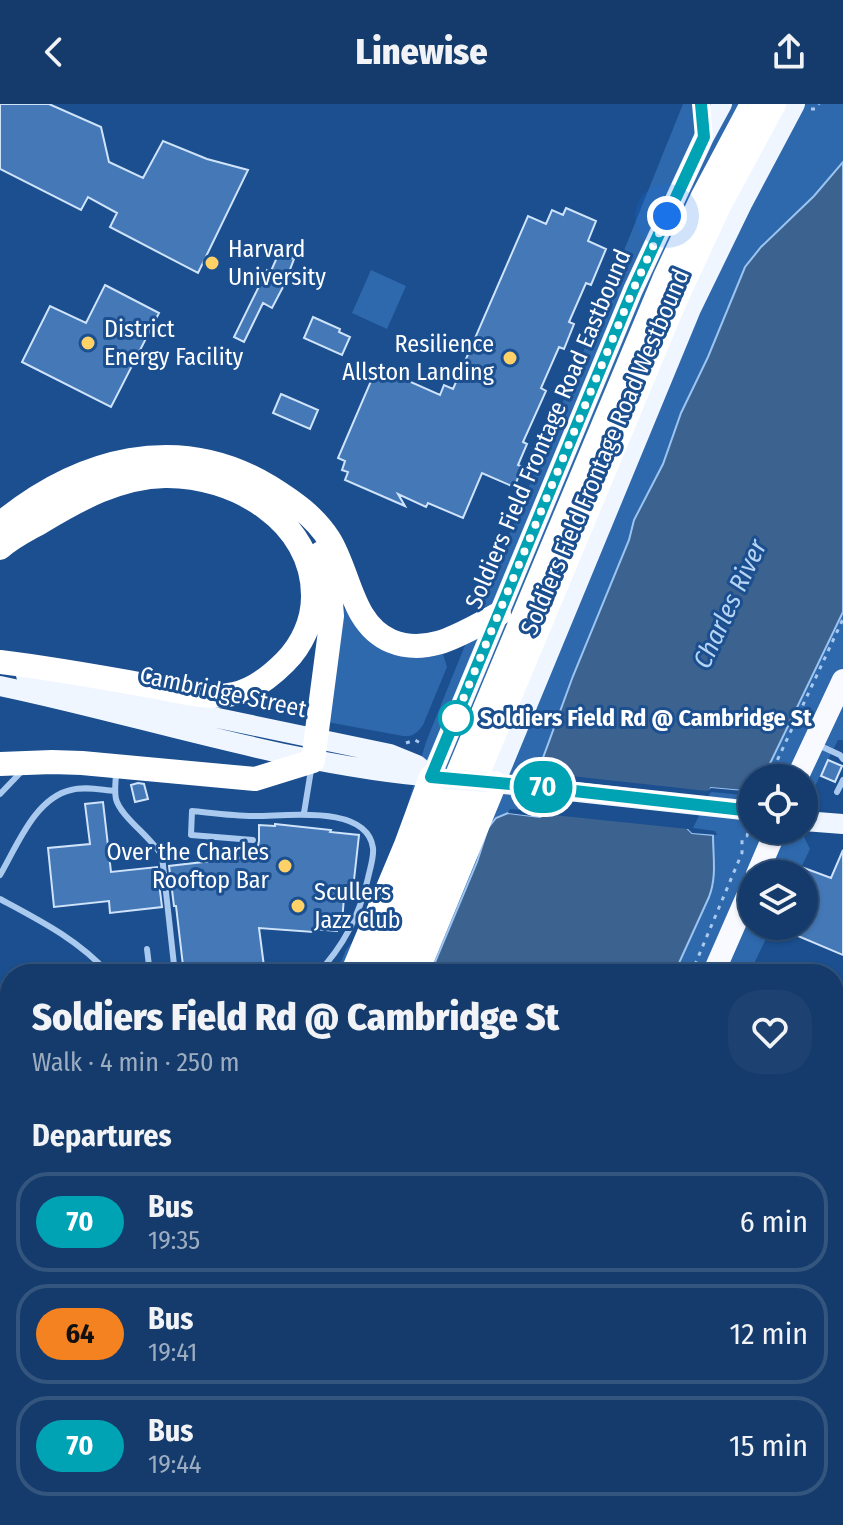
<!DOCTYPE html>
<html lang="en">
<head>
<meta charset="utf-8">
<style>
	:root { --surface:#143b6b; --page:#1d4271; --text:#f1f3f6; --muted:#9dadc1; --line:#33557e }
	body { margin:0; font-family:"Fira Sans Condensed",sans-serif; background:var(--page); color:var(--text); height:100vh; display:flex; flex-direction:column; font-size:30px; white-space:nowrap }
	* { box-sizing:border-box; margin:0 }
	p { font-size:26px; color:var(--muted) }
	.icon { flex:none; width:44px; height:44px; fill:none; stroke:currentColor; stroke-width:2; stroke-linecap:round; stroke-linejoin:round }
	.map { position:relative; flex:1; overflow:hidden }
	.side { position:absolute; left:0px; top:860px; width:844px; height:562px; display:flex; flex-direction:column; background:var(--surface); border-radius:32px 32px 0 0; box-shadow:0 2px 6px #0004,0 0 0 2px var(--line) }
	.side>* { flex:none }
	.badge { padding:0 16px; border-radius:26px; font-size:28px; line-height:52px }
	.controls { position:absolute; left:738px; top:660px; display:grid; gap:16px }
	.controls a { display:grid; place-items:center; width:80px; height:80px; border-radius:50%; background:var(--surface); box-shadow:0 2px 6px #0004,0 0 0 2px var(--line); font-size:40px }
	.you { position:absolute; width:40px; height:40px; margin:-20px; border:6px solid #fff; border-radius:50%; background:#1a73e8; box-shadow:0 0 0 12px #1a73e833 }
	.map>.badge { position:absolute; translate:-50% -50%; box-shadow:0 0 0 4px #fff }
	h2 { padding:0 32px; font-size:30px; line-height:72px }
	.round { display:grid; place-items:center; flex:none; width:84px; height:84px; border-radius:32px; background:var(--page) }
	.head { display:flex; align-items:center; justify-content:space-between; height:136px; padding:0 32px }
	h1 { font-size:38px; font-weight:800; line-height:60px }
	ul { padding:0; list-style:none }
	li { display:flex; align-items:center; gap:24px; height:100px; margin:0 16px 12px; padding:0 16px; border:4px solid var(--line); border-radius:32px }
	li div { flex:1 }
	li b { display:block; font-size:30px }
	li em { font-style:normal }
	li .badge { min-width:88px; font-weight:700; text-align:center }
	header { display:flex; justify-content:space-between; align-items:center; height:104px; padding:0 32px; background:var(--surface); font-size:36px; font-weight:800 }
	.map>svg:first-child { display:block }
</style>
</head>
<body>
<header><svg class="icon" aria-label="back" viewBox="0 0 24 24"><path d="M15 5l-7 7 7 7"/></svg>Linewise<svg class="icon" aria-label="share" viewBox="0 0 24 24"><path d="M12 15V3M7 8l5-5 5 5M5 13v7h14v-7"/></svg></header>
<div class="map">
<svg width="843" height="1421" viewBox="0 0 843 1421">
	<rect width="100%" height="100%" fill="#1b4f8f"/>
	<path fill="#2e69ad" d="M683 0H843V58L814 92 761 143 745 163 708 253 681 309 663 360 634 416 629 436 540 662 559 668 544 710 488 724 477 758 430 870H336L346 846 355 835 399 731 426 638Z
		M371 166 406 182 387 225 352 209Z
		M347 501 405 553 424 554 443 550 447 563 423 621C417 629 413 633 403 632L327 618 343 508Z
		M843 508V636H838L811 690 813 700 817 704 804 733 810 745 798 770H752V822H772L749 870H674L713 784 715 760 713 731 688 725 707 687H744L752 685V726H804V674H763Z
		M380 1412H523L520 1421H374Z"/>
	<path fill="#3c6290" stroke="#9cc4f0" stroke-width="2" d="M843 58V508L763 674H752V685L744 687 711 684 688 725 692 729 713 731C713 752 717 773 709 793L674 870H430L477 758 488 724 496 714 508 709 540 713 544 711 559 668 542 666 540 662 573 572 629 436 634 416 663 360 681 309 708 253 745 163 761 143 814 92Z
		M10 1388V1412H380L374 1421H0V1399Z"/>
	<path fill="#1b4f8f" d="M537 659 542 666 559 668 562 671 707 687 711 684 744 687 742 691 712 688 710 689 693 724 715 727 717 731 692 729 688 725 544 710 540 713 508 709 510 705 541 708 557 672 540 669 536 663Z"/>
	<path fill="#4478b7" stroke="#cfe3fa" stroke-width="2" d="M0 0H49L101 23 109 58 143 74 163 37 207 55 248 66 198 169 110 123 117 109 88 93 81 106 0 65Z
		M566 104 596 117 588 137 606 145 591 181 586 179 569 218 574 220 564 245 559 243 541 284 546 287 523 338 527 340 518 361 523 363 514 383 482 369 463 414 428 399 426 403 398 390 405 402 345 376 348 368 342 366 345 357 338 354 377 263 440 291 444 281 453 285 528 112 546 120 552 106 563 111Z
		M282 142 294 148 291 154 294 155 284 181 272 204 263 199 244 238 234 233 267 166 271 167Z
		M105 181 159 209 111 303 22 258 50 202 86 219Z
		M313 213 340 225 339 228 350 233 342 251 304 234Z
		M281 290 318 306 310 325 273 309Z
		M828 656 842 662 835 678 821 672Z
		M138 679 144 680 148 695 135 698 131 681Z
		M103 698 111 768 157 763 162 803 110 809 109 797 54 803 48 744 90 740 85 700Z
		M275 720 331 726 330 728 359 731 352 794 344 793 342 819H338L337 827 313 825V828L259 824 265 870H184L176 802H174L169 762 256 752 259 737V721L275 722Z
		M843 746V851L798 832 804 822V808L808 810 816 788 804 784V764L831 774Z"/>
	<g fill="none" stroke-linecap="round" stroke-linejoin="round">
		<path stroke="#a9c9ee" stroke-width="3" stroke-dasharray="4 6" stroke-linecap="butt" d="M811 5H816L819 0
			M406 639 415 636 424 641
			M769 674 843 515
			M691 870 742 749V735L747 732 749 724
			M404 1412 415 1421
			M448 1421 451 1412"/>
		<path stroke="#a9c9ee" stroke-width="6" d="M816 640 840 651 843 655
			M116 668C116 677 114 686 116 695 120 712 152 734 162 752L175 870
			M837 688 843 676
			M0 690 22 667
			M304 709 311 666
			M253 736 191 731 192 707C212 709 233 712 253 712 283 713 367 699 373 744 374 754 370 764 368 774 360 810 343 843 317 870
			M0 771C17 742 35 694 71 686 85 682 101 686 115 687
			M0 795C39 816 79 836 109 870
			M147 845 150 870
			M281 870C287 857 301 859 308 870
			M834 1065 843 1082
			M834 1161 843 1141
			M834 1356 843 1334"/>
		<path stroke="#a9c9ee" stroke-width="8" d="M834 1387 843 1384
			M802 1421 808 1412"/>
		<path stroke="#d6e6fa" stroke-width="16" d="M701 0 704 33"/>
		<path stroke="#f0f6ff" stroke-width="20" d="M26 571 141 598 390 650 417 661 431 673
			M0 582C148 613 290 662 442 674
			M431 673 633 186 704 33 722 0
			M485 678 752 707
			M495 679 691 205 743 98 795 0
			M804 717 843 720"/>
		<path stroke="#f8faff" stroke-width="22" d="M797 674 843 576
			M757 770 776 726
			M713 870 752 781
			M487 1421 490 1412"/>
		<path stroke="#fff" stroke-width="24" d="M0 420C79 355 178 327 270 383 294 398 314 412 329 435 350 468 351 520 391 537 430 553 465 527 499 510
			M0 444C12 433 27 426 41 418 79 395 119 373 165 372 233 371 314 416 313 493 313 517 302 541 285 558 271 572 254 586 234 590 207 596 177 586 150 582 100 573 50 564 0 558
			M0 660 52 658 82 659 255 675 313 657 332 512 330 484 321 449
			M352 870 406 741 431 673
			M374 870 665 173 702 94 752 0
			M394 870 675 197 719 102 774 0
			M416 870 495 679
			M0 1333 10 1322
			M0 1360 10 1350"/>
		<path stroke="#f0f6ff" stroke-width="20" d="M445 675 485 678"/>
	</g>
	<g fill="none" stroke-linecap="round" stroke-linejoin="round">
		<g stroke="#fff" stroke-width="18">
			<path id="line" d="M701 0 704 33 633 186 431 673 521 681 752 707"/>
		</g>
		<use href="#line" stroke="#00a3b4" stroke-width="12"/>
		<path stroke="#fff" stroke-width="8" stroke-dasharray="0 14.4" d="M456 614 454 617 633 186 667 112"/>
	</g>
	<g fill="#ffd166" stroke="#1b4f8f" stroke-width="3">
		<circle cx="212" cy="159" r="8"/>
		<circle cx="88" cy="239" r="8"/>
		<circle cx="510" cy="254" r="8"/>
		<circle cx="285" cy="762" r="8"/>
		<circle cx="298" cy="802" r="8"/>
	</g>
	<circle fill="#fff" stroke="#00a3b4" stroke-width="4" cx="456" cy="614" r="16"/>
	<g text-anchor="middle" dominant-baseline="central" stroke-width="6" stroke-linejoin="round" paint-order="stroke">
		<g font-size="24" fill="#fff" stroke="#1b4f8f" text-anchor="start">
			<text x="228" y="145">Harvard<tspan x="228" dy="28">University</tspan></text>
			<text x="104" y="225">District<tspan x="104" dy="28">Energy Facility</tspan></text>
			<text x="494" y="240" text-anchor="end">Resilience<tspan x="494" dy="28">Allston Landing</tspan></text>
			<text x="269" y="748" text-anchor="end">Over the Charles<tspan x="269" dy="28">Rooftop Bar</tspan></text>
			<text x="314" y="788">Scullers<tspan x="314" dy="28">Jazz Club</tspan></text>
		</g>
		<g font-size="24" fill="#fff" stroke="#1b4f8f">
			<text transform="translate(548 325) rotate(-67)">Soldiers Field Frontage Road Eastbound</text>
			<text transform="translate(605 348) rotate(-67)">Soldiers Field Frontage Road Westbound</text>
			<text transform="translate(223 588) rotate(12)">Cambridge Street</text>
		</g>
		<g font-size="24" font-weight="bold" fill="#fff" stroke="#1b4f8f" text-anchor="start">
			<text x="480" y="614">Soldiers Field Rd @ Cambridge St</text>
		</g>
		<g font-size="26" font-style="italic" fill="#b5d3f5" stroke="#1b4f8f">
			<text transform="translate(730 500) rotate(-65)">Charles River</text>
		</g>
	</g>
</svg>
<div class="controls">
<a><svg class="icon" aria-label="locate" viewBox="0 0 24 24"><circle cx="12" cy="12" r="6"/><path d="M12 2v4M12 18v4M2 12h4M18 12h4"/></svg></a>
<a><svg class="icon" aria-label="layers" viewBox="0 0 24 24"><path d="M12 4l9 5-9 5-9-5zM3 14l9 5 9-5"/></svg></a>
</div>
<div class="you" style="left:667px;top:112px"></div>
<b class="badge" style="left:543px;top:683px;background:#00a3b4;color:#fff">70</b>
<section class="side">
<div class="head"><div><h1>Soldiers Field Rd @ Cambridge St</h1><p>Walk · 4 min · 250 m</p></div><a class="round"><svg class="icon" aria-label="heart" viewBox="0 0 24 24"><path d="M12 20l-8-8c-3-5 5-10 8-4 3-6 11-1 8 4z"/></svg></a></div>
<h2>Departures</h2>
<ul>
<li><span class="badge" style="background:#00a3b4;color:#fff">70</span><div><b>Bus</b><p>19:35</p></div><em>6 min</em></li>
<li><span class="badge" style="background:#f58220;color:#111">64</span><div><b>Bus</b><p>19:41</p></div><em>12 min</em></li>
<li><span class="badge" style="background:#00a3b4;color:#fff">70</span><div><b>Bus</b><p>19:44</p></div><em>15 min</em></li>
</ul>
</section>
</div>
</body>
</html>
